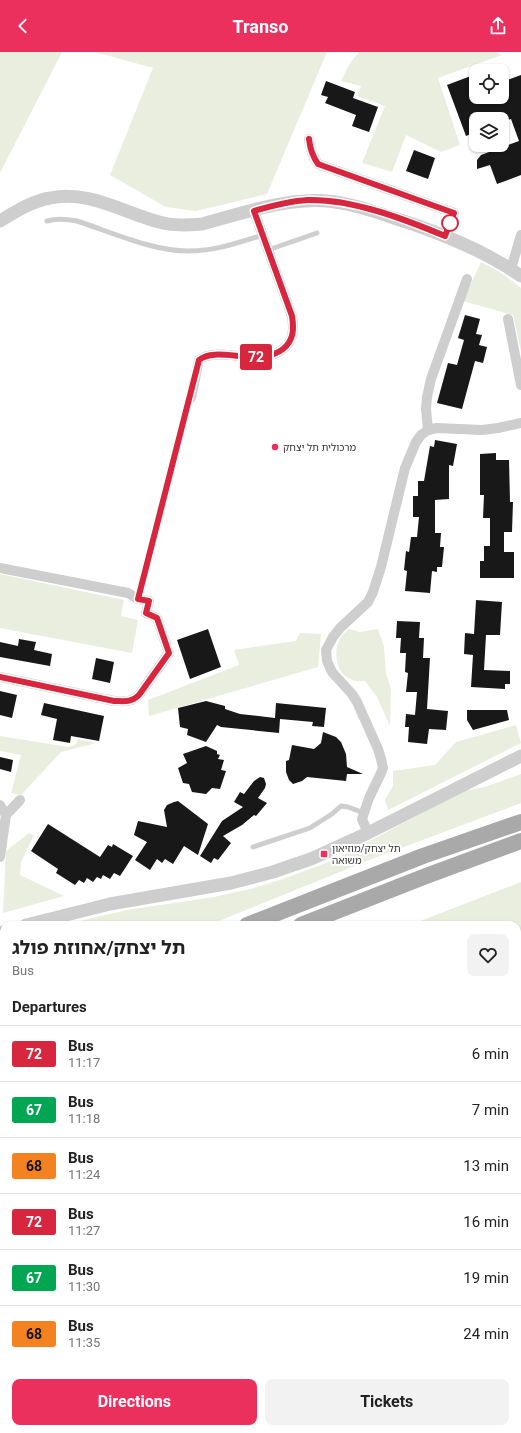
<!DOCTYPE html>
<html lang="en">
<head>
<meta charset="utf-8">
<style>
	:root { --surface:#fff; --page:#f2f2f2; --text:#222; --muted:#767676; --line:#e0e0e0; --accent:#eb305e }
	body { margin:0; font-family:Roboto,"Noto Sans Hebrew",sans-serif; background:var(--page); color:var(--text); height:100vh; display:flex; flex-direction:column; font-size:15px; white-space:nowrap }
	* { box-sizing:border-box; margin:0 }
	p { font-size:13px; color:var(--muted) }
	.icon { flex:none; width:22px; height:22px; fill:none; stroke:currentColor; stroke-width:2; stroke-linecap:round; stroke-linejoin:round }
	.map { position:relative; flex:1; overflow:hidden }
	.panel { position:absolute; left:0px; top:869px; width:521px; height:512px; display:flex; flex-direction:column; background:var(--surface); border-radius:12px 12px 0 0; box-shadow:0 1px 3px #0004 }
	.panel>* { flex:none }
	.badge { padding:0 8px; border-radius:3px; font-size:14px; line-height:26px }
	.tools { position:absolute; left:469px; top:12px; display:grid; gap:8px }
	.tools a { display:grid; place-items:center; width:40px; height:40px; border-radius:8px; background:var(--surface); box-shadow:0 1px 3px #0004; font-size:20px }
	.map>.badge { position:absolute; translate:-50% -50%; box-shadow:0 0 0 2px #fff }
	h2 { padding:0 12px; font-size:15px; line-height:36px }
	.round { display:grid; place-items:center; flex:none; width:42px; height:42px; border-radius:8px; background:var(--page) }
	.overview { display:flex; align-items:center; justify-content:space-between; height:68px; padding:0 12px }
	h1 { font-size:19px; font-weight:700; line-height:30px }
	.action { display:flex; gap:8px; margin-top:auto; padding:8px 12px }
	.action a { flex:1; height:46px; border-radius:8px; background:var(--accent); color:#fff; font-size:16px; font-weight:700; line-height:46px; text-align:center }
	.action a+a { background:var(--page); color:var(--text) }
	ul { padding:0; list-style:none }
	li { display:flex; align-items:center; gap:12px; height:56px; padding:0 12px; border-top:1px solid var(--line) }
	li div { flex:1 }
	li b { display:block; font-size:15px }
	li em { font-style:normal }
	li .badge { min-width:44px; font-weight:700; text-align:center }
	header { display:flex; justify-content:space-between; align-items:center; height:52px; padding:0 12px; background:var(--accent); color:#fff; font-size:18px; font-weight:700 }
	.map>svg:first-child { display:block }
</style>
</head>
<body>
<header><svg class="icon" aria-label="back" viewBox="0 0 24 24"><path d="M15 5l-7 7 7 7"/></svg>Transo<svg class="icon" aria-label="share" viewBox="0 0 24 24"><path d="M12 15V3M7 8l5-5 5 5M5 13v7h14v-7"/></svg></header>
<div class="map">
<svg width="521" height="1381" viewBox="0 0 521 1381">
	<rect width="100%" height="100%" fill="#fff"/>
	<path fill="#eaeedf" d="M0 0H62L0 121Z
		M95 0H327L267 142 196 159 166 155 110 123 153 16Z
		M360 0H496L502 3 438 26 460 93 441 100 406 83 392 120 362 111 385 54 357 44 361 34 341 29C346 19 351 7 360 0Z
		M481 210 500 220 521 236V299L513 263 463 249Z
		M0 522 124 548 121 564 138 568 132 601 0 576Z
		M349 577 360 580 378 577 384 595 386 622 391 637 390 674 377 645 365 629C361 629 356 630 352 628 335 623 332 596 342 584 344 581 347 579 349 577Z
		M300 581 321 582 318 615 149 664 148 648 239 613 234 598 296 589Z
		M516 673 521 691 388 758 385 748 393 734V719L435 713 456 690Z
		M0 684 69 695 76 692 78 687 96 691 61 700 21 743 11 741 21 703 0 699Z
		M521 722V751L377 805 209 873H63L127 858 214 845 254 836 286 826 336 807 463 739 485 735Z
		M29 781 34 783 21 810 20 823 64 844 3 861 6 799Z
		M521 830V917L517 918V873H410Z
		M4 889V947L0 948V890Z
		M0 1132H4V1197L0 1198Z"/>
	<path fill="#181818" d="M476 22V45H502V30L521 23V123L497 132 490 113 477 117V108L481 103 519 89 511 67 502 70V67H476V80L466 84 447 33Z
		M326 29 355 40 353 46 378 55 369 80 352 74 356 63 325 51 328 45 321 43Z
		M414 98 435 106 428 127 406 119Z
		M465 263 480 267 476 282 482 283 479 293 487 295 483 311 475 309 462 357 437 351 448 311 457 313 464 288 458 286Z
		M435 388 457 392 453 414 449 413V447L435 448V481H441L440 495H444L442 515H437V520L432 519 430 541 405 539 407 519 404 518 406 499 409 500 411 485H417L419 465H413V444H418V429H424L430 394 434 395Z
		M496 401V408H509L510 450H513L512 480H504V500H514V526H480V509H484V494H490V466H483L484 443H480V402Z
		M476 548 502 550 500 583H486L484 618 510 619V632H505V637L471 635 473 603 464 602 465 581 474 582Z
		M397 569 420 570 419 586H424L423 606H430L427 657 448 659 446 678 429 677 427 692 408 690 409 675H405L406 662 415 663 417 640H406L408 621 405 620 406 601H400L401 586H396Z
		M208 577 221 615 190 627 177 588Z
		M19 587 36 590 34 598 52 602 50 614 0 605V590L18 594Z
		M96 606 114 610 110 631 92 627Z
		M0 639 17 643 12 666 0 663Z
		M206 649 225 654V657L240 662 275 666 276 651 326 656 324 675 312 674 313 670 280 667 279 681 221 675 217 673 206 690 187 683 188 677 180 675 178 656Z
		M44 651 104 664 99 689 71 684 70 691 53 688 57 667 41 663Z
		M467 658H507L509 668 473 678 467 668Z
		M323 680 336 685 341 690 346 702 347 715 363 722H347L346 729 307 725 302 729 293 732 289 728 286 720V709L289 708 292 693 314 697 321 691Z
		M206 694 217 699V702L220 703 218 707 224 708 221 718 226 719 220 737 212 736 206 742 192 740 189 732 183 731 178 716 187 711 183 702Z
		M0 705 13 708 11 720 0 717Z
		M260 725 264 726 266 732 265 736 258 746 267 751 256 764 254 763 242 773 223 784 231 791 218 808 214 806 211 811 200 804 222 769 243 755 234 750 240 740 244 742 254 729Z
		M178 749 208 772 198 803 184 794 173 812 165 807 162 811 157 807 150 818 135 808 147 790 134 783 138 769 167 775 164 758 167 753 174 750Z
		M48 772 100 805 108 793 112 795 113 792 133 804 120 824 114 821 110 827 103 823 101 827 97 825 93 830 87 826 84 831 79 828 75 833 56 821 58 817 31 799Z"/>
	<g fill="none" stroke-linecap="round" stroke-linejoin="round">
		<path stroke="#cecece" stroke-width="5" d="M47 169C57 166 66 167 77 169 111 180 152 199 188 199 214 199 238 191 263 183
			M268 198 317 181
			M138 547 191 346
			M253 795 310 776 332 762 341 754 348 755 364 761"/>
		<path stroke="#cecece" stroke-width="10" d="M309 87C310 97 313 105 318 112L454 161 445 184
			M511 217 521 183
			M508 267 521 333
			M191 346 199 308C217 293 259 316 283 297 294 288 294 277 292 264L254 159
			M428 378 426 357 427 345 431 327 467 227
			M0 516 128 541 138 547 149 549 146 561 157 566 169 601 139 643C131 651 124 649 114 649L0 625
			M0 753 6 763 0 805
			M6 763 20 748
			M368 781 362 767 369 746 381 721 383 716 381 707 378 697 357 650 352 642 332 620 327 609 326 598 333 585 340 576 368 550 373 540 381 515 405 416 416 390 421 383 428 378 437 376 482 378 498 376 521 371
			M517 990 521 988
			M517 1146 521 1144
			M517 1305 521 1318
			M517 1336 521 1335
			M277 1380 292 1377"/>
		<path stroke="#cecece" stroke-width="13" d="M0 169C15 160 32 149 50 146 89 138 122 160 159 170 173 174 188 173 202 172 235 163 271 151 305 149 334 146 364 156 391 165 436 179 482 197 521 224
			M26 873 110 852 231 831 273 820 293 813 311 807 368 781 521 704
			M0 881 4 880"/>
		<path stroke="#a9a9a9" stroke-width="16" d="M247 873 423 804 521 770
			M301 873 426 824 521 789
			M0 971 4 970
			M0 993 4 991"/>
	</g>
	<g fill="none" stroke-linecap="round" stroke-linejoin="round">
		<g stroke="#fff" stroke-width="9">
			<path id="line" d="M0 625 114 649C124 649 131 651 139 643L169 601 157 566 146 561 149 549 138 547 199 308C217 293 259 316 283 297 294 288 294 277 292 264L254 159C271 154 289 149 308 148 353 147 404 167 445 184L454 161 318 112C313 105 310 97 309 87"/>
		</g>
		<use href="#line" stroke="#d7263d" stroke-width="6"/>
	</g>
	<circle fill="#fff" stroke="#d7263d" stroke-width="2" cx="450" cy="171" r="8"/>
	<g fill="#eb305e" stroke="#fff" stroke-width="1.5">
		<circle cx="275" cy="395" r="4"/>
		<rect x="320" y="798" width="8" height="8" rx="2"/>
	</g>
	<g text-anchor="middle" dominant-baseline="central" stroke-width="4" stroke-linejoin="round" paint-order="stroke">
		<g font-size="10" fill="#313131" stroke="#fff" text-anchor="start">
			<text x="283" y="395">מרכולית תל יצחק</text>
			<text x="332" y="796">תל יצחק/מוזיאון<tspan x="332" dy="12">משואה</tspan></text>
		</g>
	</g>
</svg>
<div class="tools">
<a><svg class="icon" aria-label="locate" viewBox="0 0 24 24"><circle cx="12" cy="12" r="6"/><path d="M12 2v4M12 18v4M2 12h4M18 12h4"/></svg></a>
<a><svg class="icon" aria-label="layers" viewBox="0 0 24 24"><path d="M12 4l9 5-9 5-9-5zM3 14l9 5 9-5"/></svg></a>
</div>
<b class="badge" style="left:256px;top:305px;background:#d7263d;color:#fff">72</b>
<section class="panel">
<div class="overview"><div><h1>תל יצחק/אחוזת פולג</h1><p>Bus</p></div><a class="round"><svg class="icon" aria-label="heart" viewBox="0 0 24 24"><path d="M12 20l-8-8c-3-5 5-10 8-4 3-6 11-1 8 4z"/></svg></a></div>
<h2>Departures</h2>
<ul>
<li><span class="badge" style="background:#d7263d;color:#fff">72</span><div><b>Bus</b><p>11:17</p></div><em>6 min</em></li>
<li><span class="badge" style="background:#00a651;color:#fff">67</span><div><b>Bus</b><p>11:18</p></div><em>7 min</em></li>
<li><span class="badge" style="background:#f58220;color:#111">68</span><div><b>Bus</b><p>11:24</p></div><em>13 min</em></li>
<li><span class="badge" style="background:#d7263d;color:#fff">72</span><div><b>Bus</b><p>11:27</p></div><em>16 min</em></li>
<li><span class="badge" style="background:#00a651;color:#fff">67</span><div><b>Bus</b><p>11:30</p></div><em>19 min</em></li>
<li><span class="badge" style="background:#f58220;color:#111">68</span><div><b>Bus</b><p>11:35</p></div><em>24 min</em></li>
</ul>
<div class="action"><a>Directions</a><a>Tickets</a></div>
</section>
</div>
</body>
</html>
